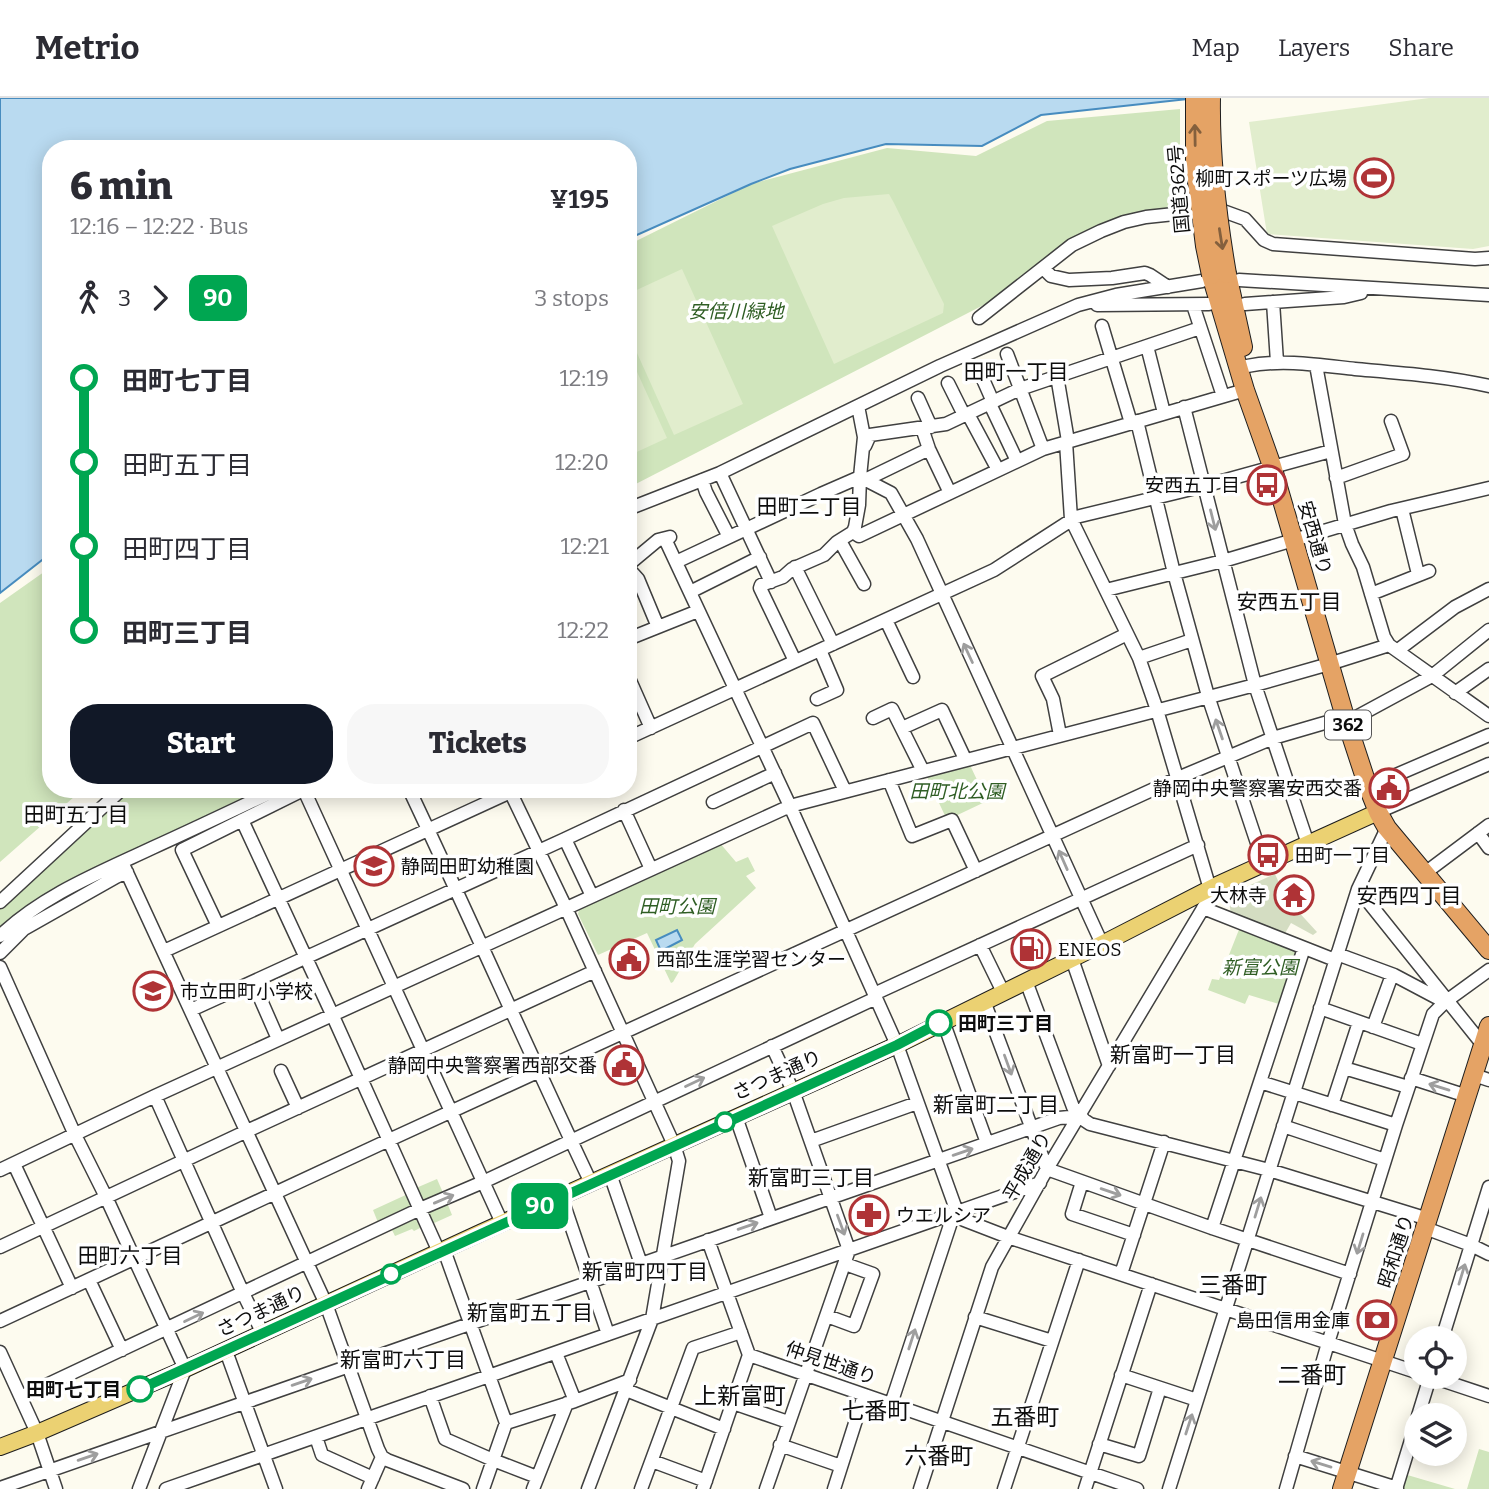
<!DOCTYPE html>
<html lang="en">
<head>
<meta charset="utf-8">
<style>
	:root { --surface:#fff; --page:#f7f7f7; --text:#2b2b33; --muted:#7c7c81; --line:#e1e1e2; --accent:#111827 }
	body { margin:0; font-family:Bitter,"Noto Sans JP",serif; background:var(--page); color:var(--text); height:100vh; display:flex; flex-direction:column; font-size:26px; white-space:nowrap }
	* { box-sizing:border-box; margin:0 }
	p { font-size:23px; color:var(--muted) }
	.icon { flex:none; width:38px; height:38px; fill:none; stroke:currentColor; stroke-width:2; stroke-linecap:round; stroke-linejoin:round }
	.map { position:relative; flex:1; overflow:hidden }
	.drawer { position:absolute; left:42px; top:42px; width:595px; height:658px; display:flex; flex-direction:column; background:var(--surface); border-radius:28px; box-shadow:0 4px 18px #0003 }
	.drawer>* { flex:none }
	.badge { padding:0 14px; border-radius:10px; font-size:24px; line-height:46px }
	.tools { position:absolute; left:1404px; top:1228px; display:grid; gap:14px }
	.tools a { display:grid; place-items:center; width:63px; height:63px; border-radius:50%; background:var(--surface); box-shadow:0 4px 18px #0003; font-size:35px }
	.map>.badge { position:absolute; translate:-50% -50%; box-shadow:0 0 0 4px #fff }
	.legs { display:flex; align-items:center; gap:10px; height:77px; padding:0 28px; font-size:23px }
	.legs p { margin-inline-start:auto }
	.overview { display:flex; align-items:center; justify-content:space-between; height:119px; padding:0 28px }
	h1 { font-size:38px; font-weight:800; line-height:52px }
	.button { display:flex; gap:14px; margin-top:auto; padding:14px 28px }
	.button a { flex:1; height:80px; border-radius:28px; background:var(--accent); color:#fff; font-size:28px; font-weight:800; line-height:80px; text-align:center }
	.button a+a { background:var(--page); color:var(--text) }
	ul { padding:0 28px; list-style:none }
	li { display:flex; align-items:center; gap:24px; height:84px; font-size:26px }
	li i { display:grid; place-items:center; width:10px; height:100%; margin:0 9px; background:currentColor }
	li i::after { content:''; width:18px; height:18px; margin:-9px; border:5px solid; border-radius:50%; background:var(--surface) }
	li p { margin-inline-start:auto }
	li:first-child i { background:linear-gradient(#0000 50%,currentColor 0) }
	li:last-child i { background:linear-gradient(currentColor 50%,#0000 0) }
	header { display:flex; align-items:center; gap:42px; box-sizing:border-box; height:98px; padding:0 35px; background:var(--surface); border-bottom:2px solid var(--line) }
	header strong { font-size:33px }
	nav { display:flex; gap:38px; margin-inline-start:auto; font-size:24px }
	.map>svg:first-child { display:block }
</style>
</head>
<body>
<header>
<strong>Metrio</strong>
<nav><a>Map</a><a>Layers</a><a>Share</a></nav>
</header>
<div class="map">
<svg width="1489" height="1391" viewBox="0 0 1489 1391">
	<rect width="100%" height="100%" fill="#fdfbef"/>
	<path fill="#d0e5bc" d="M1180 11V108L1112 122 1042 165 1001 198 628 390V147L751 86 887 50 976 58 1047 23Z
		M51 469V691H83L0 764V505Z
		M969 665 987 703 947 722 926 677Z
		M127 691H270L157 744 0 835V808Z
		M719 744 736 764 748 759 755 773 746 778 756 790 695 846 673 884 671 885 647 835 598 857 578 816 580 808Z
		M1240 829 1297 850 1299 856 1282 907 1249 897 1245 906 1208 892 1212 881 1219 882Z
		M437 1081 444 1097 426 1105 421 1102 416 1090Z
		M410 1095 415 1107 379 1127 373 1112Z
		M446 1102 452 1117 432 1126 426 1115Z
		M415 1116 424 1128 414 1133 412 1131 395 1138 390 1128Z
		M1479 1351 1489 1354V1391H1467Z
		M1404 1376 1455 1391H1400Z"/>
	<path fill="#d4ddc2" d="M1275 776 1280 787 1285 785 1287 787 1278 796 1293 812 1295 810 1317 834 1313 837 1291 825 1284 837 1231 816 1228 797Z"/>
	<path fill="#e1edcd" d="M1429 0H1489V148L1473 151 1267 136 1249 24Z
		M889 96 894 105 944 206 943 215 834 266 772 128 823 106 844 100Z
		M682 171 743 306 674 337 628 235V196Z
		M628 254 667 340 628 358Z"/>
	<path fill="#b9daf0" stroke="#478cbf" stroke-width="2" d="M0 0H1197L1041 17 982 48 886 46 790 71 751 86 628 141V51H51V455L0 495Z
		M677 832 682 842 661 853 656 842Z
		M678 853 682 855 683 859 677 869 674 871 671 870 666 862V859Z"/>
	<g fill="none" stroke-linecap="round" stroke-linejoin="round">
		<g stroke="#404040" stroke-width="15">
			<path id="minor" d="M1043 170 1051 178 1069 182 1112 180 1145 175 1150 177 1168 189
				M1239 182 1489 197
				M1273 204 1277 264
				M1245 206 1344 199 1361 195
				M1097 207 1209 206
				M1193 207 1223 298
				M979 220 1072 147 1101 133 1124 124 1146 119 1212 112 1223 113 1245 121 1264 142 1273 146 1475 161 1489 160
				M1102 228 1131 325
				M1147 248 1164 315
				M1007 256 1043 351
				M1316 267 1345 426 1352 446 1363 469 1384 539 1389 547 1489 618
				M1247 268C1283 261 1319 267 1355 271 1400 275 1444 278 1489 288
				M978 270 993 304
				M1057 278 1068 343
				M948 285 964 317
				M918 300 931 329
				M990 306 1017 363
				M858 308 864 339 860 379 891 395 917 441 1102 846
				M1184 309 1255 587 1308 746
				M968 316 998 372
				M1137 323 1174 475 1208 598 1264 766
				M922 330 929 351 950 395
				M1066 344 1071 421 1139 560 1157 612 1210 791
				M865 348 870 337 946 326 1020 291 1200 230
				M720 375 771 484
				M1336 380 1403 356 1391 323
				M702 382 706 394 729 439
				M865 382 929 351
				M628 411 720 375 940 268 1078 207 1116 197 1202 183
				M1402 411 1418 476
				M853 434 859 438 1043 351 1245 292
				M665 441 790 708 897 947 957 1114 964 1122 1008 1139 1416 1274
				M840 443 864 486
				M676 464 821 396 860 379 859 407 855 429 853 434 837 444 824 457 792 471 783 479 761 487 760 490 795 563
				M628 467 658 442 670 439
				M795 469 833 546
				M628 470 638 481 658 529
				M1106 492 1223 463 1391 413 1489 390
				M690 494 760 459
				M1371 496 1429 473
				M886 522 913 579
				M628 541 698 513
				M1398 552 1455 509 1489 491
				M1139 560 1192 542
				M628 578 651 630
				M1455 595 1489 571
				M817 601 837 592 820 552
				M873 620 892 611 923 673
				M1347 624 1432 578 1489 532
				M902 630 942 612 965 661
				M1060 637 1053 601 1042 578 1127 536
				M628 640 994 472 1076 419 1204 388 1331 353
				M889 682 912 738 952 722 976 773
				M1368 689 1489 637
				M409 691C471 822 529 954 591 1085
				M509 691 566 810 674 1047 679 1063 652 1221 588 1391
				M304 692 502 1125
				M713 704 775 675
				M624 712 651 771
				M1378 714 1489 666
				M242 722 332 916 439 1154
				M1478 735 1489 750
				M122 764 326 1206 378 1351 382 1359 387 1362 463 1391
				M1425 775 1489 727
				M1358 791 1483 947
				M592 798 565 741 813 625 845 693
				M0 804 122 691
				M1203 810 1335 862
				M218 828 182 752 305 691
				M0 838C43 797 99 775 152 750 194 731 236 711 278 691
				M980 847 1003 894
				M164 853 517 691
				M0 855 24 831 116 779 127 774
				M1337 856 1394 877 1445 904
				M1072 861 1109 968
				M0 869 75 1037 106 1099 185 1271 139 1391
				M1026 883 1073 1009 1084 1022 1090 1026 1269 1072 1428 1121
				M253 884 278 941
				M874 896 1198 747
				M984 903 1047 1071 1212 1130 1350 1176
				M1320 910 1422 946
				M191 912 565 741
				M943 923 987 1045
				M1373 929 1392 877
				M1344 970 1408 989
				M281 973 298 1010
				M1474 977 1489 982
				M1411 980 1467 998
				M1260 984 1396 1027
				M155 998 243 1195 263 1236
				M1332 1007 1359 924
				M736 1019 771 1120
				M1283 1028 1385 1062
				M811 1043 917 1005
				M14 1066 72 1190
				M0 1072 155 998 790 708 1255 587 1329 566 1389 547
				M610 1076 641 1166
				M1082 1084 1072 1116 1134 1137
				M561 1098 608 1236
				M1212 1130 1304 850
				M1425 1130 1471 1147 1489 1156
				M0 1149 247 1033 595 873
				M444 1152 506 1325 483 1391
				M1121 1176 1164 1044
				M89 1182 122 1252
				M827 1218 854 1228 873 1176 845 1166
				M975 1219 1052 1243
				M0 1223 389 1042 1178 680 1273 640 1345 619
				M1442 1241 1489 1089
				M226 1253 276 1391
				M0 1254 37 1335 56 1391
				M556 1255 575 1303
				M749 1257 1137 1391
				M1121 1277 1197 1302
				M1432 1279 1489 1298
				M626 1292 724 1331
				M430 1298 445 1341 493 1362 537 1379
				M21 1299 420 1111 483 1084 876 900
				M733 1305 788 1324
				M891 1306 952 1121 957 1114
				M1418 1318 1430 1279
				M506 1325 575 1303 630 1282
				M316 1339 322 1357 373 1380
				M1099 1346 1139 1358 1160 1290
				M780 1347 841 1368
				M1295 1358 1397 1390
				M652 1363 706 1383
				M0 1390 1059 1020 1080 1018
				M166 1391 1040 1085
				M368 1391 382 1359
				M533 1391 567 1305
				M641 1391 693 1250 741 1234
				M703 1391 749 1257 708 1142
				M766 1391 849 1152 793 993 772 948
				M834 1391 864 1297
				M920 1391 992 1169 1047 1071 1217 787
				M1004 1391 1079 1162
				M1085 1391 1151 1186
				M1169 1391 1358 791 1387 730
				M1286 1391 1328 1245 1396 1027 1433 916 1445 904 1489 872
				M1396 1391 1416 1326"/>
		</g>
		<g stroke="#1e1e1e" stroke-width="18">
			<path id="major" d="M0 1349 37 1335 185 1271 480 1135 897 947 1102 846 1217 787 1378 714 1385 726"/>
		</g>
		<g stroke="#1e1e1e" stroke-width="20">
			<path id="highway" d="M1227 176 1243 249
				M1211 177 1245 292 1272 368 1345 619 1368 689 1378 714 1387 730 1489 852
				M1342 1391 1489 928"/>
		</g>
		<use href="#minor" stroke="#fff" stroke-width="12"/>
		<use href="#major" stroke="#ebd172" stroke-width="16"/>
		<use href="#highway" stroke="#e5a365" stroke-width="18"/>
		<g stroke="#1e1e1e" stroke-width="20" stroke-linecap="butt">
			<path id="highway-bridge" d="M1195 0V68L1205 148 1211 177
				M1211 0C1210 59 1217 118 1227 176"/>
		</g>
		<use href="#highway-bridge" stroke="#e5a365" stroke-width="18"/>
	</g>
	<defs><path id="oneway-shaft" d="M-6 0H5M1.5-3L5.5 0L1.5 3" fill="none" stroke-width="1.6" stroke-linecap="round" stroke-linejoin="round" transform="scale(1.75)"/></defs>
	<g stroke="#84603d">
		<use href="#oneway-shaft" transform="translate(1195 37) rotate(-91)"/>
		<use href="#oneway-shaft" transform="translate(1221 141) rotate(81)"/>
	</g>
	<g stroke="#9e9e9e">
		<use href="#oneway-shaft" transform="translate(1213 422) rotate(76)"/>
		<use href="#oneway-shaft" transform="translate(968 555) rotate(-115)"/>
		<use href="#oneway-shaft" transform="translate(1219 631) rotate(-109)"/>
		<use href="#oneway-shaft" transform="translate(1063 762) rotate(-114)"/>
		<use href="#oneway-shaft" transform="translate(1008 967) rotate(70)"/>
		<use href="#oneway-shaft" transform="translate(695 984) rotate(-25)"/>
		<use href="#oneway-shaft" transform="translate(1439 989) rotate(-163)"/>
		<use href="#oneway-shaft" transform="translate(963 1054) rotate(-19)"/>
		<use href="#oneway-shaft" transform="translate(1111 1094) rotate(19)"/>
		<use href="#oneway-shaft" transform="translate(444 1101) rotate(-23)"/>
		<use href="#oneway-shaft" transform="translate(1258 1109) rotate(-73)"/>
		<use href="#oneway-shaft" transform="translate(841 1127) rotate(70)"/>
		<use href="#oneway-shaft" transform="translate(748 1128) rotate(-19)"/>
		<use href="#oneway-shaft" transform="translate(1360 1146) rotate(107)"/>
		<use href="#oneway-shaft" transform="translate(1462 1176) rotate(-73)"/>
		<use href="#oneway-shaft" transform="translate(194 1219) rotate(-26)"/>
		<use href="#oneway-shaft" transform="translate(912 1241) rotate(-72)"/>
		<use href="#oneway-shaft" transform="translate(302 1284) rotate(-19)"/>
		<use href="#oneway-shaft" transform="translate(1189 1326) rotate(-72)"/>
		<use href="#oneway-shaft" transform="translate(88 1359) rotate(-19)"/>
		<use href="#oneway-shaft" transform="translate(1321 1366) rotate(-163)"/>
	</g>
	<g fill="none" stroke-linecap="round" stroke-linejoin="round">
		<g stroke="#fff" stroke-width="16">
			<path id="line-1" d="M140 1291 897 947 939 925"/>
		</g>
		<use href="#line-1" stroke="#00a651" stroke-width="10"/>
	</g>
	<defs>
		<g id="stadium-ring" transform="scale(2.0125)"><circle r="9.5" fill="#fff" stroke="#af3336" stroke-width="1.5"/><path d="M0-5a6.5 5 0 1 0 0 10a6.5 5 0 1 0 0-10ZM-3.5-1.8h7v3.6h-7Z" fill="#af3336"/></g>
		<g id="bus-ring" transform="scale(2.0125)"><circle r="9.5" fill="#fff" stroke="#af3336" stroke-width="1.5"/><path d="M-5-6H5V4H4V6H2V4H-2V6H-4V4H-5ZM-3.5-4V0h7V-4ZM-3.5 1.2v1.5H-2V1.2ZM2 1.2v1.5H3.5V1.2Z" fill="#af3336"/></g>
		<g id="civic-ring" transform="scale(2.0125)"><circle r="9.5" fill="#fff" stroke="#af3336" stroke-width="1.5"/><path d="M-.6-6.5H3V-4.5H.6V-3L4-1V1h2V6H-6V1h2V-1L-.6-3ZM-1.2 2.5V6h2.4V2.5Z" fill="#af3336"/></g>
		<g id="school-ring" transform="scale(2.0125)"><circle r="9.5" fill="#fff" stroke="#af3336" stroke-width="1.5"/><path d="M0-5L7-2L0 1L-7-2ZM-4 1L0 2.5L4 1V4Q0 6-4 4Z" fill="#af3336"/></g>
		<g id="temple-ring" transform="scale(2.0125)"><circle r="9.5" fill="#fff" stroke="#af3336" stroke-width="1.5"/><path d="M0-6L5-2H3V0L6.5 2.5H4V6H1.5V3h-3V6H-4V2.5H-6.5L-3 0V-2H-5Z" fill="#af3336"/></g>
		<g id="fuel-ring" transform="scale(2.0125)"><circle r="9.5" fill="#fff" stroke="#af3336" stroke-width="1.5"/><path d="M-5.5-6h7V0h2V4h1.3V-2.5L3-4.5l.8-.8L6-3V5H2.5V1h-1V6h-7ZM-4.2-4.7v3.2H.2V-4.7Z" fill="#af3336"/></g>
		<g id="pharmacy-ring" transform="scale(2.0125)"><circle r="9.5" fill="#fff" stroke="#af3336" stroke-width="1.5"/><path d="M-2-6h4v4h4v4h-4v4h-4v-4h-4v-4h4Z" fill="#af3336"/></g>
		<g id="bank-ring" transform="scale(2.0125)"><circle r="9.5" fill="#fff" stroke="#af3336" stroke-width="1.5"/><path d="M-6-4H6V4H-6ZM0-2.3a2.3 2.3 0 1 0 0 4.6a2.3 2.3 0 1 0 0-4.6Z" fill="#af3336"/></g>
	</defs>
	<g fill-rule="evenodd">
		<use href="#stadium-ring" x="1374" y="80"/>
		<use href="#bus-ring" x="1267" y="387"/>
		<use href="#civic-ring" x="1389" y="690"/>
		<use href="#bus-ring" x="1268" y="757"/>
		<use href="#school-ring" x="374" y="768"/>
		<use href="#temple-ring" x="1294" y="797"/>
		<use href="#fuel-ring" x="1031" y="851"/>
		<use href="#civic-ring" x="629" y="861"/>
		<use href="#school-ring" x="153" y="893"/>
		<use href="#civic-ring" x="624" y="967"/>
		<use href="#pharmacy-ring" x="869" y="1117"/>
		<use href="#bank-ring" x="1377" y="1222"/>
	</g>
	<g fill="#fff" stroke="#00a651" stroke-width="3.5">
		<circle cx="939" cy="925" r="12"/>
		<circle cx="725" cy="1024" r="9"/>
		<circle cx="391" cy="1176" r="9"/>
		<circle cx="140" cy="1291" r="12"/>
	</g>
	<g text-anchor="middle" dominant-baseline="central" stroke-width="7" stroke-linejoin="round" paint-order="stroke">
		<rect fill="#fff" stroke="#565656" stroke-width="2" x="1325" y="612.5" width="46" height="29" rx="5"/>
		<g font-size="18" font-weight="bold" fill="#0d0d0d">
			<text x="1348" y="627">362</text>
		</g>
		<g font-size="19" fill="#0d0d0d" stroke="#fff" text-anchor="end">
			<text x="1347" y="80">柳町スポーツ広場</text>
			<text x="1240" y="387">安西五丁目</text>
			<text x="1362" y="690">静岡中央警察署安西交番</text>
			<text x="1295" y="757" text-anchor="start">田町一丁目</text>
			<text x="401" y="768" text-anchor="start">静岡田町幼稚園</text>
			<text x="1267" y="797">大林寺</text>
			<text x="1058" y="851" text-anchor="start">ENEOS</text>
			<text x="656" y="861" text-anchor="start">西部生涯学習センター</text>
			<text x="180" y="893" text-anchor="start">市立田町小学校</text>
			<text x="597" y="967">静岡中央警察署西部交番</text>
			<text x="896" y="1117" text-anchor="start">ウエルシア</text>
			<text x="1350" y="1222">島田信用金庫</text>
		</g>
		<g font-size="19" fill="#0d0d0d" stroke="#fff">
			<text transform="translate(1179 91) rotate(-95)">国道362号</text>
			<text transform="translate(1315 440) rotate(74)">安西通り</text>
			<text transform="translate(777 977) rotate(-24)">さつま通り</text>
			<text transform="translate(1027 1068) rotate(-60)">平成通り</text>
			<text transform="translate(1396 1153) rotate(-72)">昭和通り</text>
			<text transform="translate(261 1213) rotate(-25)">さつま通り</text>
			<text transform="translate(831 1265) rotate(19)">仲見世通り</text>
		</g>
		<g font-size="19" font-style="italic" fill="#2f5e24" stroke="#fff">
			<text x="736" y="213">安倍川緑地</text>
			<text x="957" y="693">田町北公園</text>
			<text x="677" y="808">田町公園</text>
			<text x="1260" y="869">新富公園</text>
		</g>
		<g font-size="19" font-weight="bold" fill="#0d0d0d" stroke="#fff" text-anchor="start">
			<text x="958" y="925">田町三丁目</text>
			<text x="121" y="1291" text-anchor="end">田町七丁目</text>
		</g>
		<g font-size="21" fill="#0d0d0d" stroke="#fff">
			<text x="1016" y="274">田町一丁目</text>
			<text x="809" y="409">田町二丁目</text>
			<text x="1289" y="504">安西五丁目</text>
			<text x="76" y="717">田町五丁目</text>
			<text x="1409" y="798">安西四丁目</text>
			<text x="1173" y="957">新富町一丁目</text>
			<text x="996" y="1007">新富町二丁目</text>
			<text x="811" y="1080">新富町三丁目</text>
			<text x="130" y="1158">田町六丁目</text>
			<text x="645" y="1174">新富町四丁目</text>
			<text x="530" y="1215">新富町五丁目</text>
			<text x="403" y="1262">新富町六丁目</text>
		</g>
		<g font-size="23" fill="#0d0d0d" stroke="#fff">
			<text x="1233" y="1187">三番町</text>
			<text x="1312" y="1277">二番町</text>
			<text x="740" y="1298">上新富町</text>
			<text x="876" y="1313">七番町</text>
			<text x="1025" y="1319">五番町</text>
			<text x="939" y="1358">六番町</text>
		</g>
	</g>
</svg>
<div class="tools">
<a><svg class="icon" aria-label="locate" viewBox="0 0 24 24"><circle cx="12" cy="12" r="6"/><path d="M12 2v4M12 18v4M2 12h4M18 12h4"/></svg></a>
<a><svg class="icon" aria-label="layers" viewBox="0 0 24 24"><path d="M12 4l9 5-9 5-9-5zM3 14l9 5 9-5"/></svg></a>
</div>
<b class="badge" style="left:540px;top:1108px;background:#00a651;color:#fff">90</b>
<section class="drawer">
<div class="overview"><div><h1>6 min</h1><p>12:16 – 12:22 · Bus</p></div><b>¥195</b></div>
<div class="legs"><svg class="icon" aria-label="walk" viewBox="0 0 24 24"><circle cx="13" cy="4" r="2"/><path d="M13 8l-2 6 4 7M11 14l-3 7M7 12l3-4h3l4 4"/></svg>3<svg class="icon" aria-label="forward" viewBox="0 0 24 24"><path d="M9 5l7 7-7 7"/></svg><b class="badge" style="background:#00a651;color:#fff">90</b><p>3 stops</p></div>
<ul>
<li><i style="color:#00a651"></i><b>田町七丁目</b><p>12:19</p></li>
<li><i style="color:#00a651"></i><span>田町五丁目</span><p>12:20</p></li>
<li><i style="color:#00a651"></i><span>田町四丁目</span><p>12:21</p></li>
<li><i style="color:#00a651"></i><b>田町三丁目</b><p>12:22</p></li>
</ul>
<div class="button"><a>Start</a><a>Tickets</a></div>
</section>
</div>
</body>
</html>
